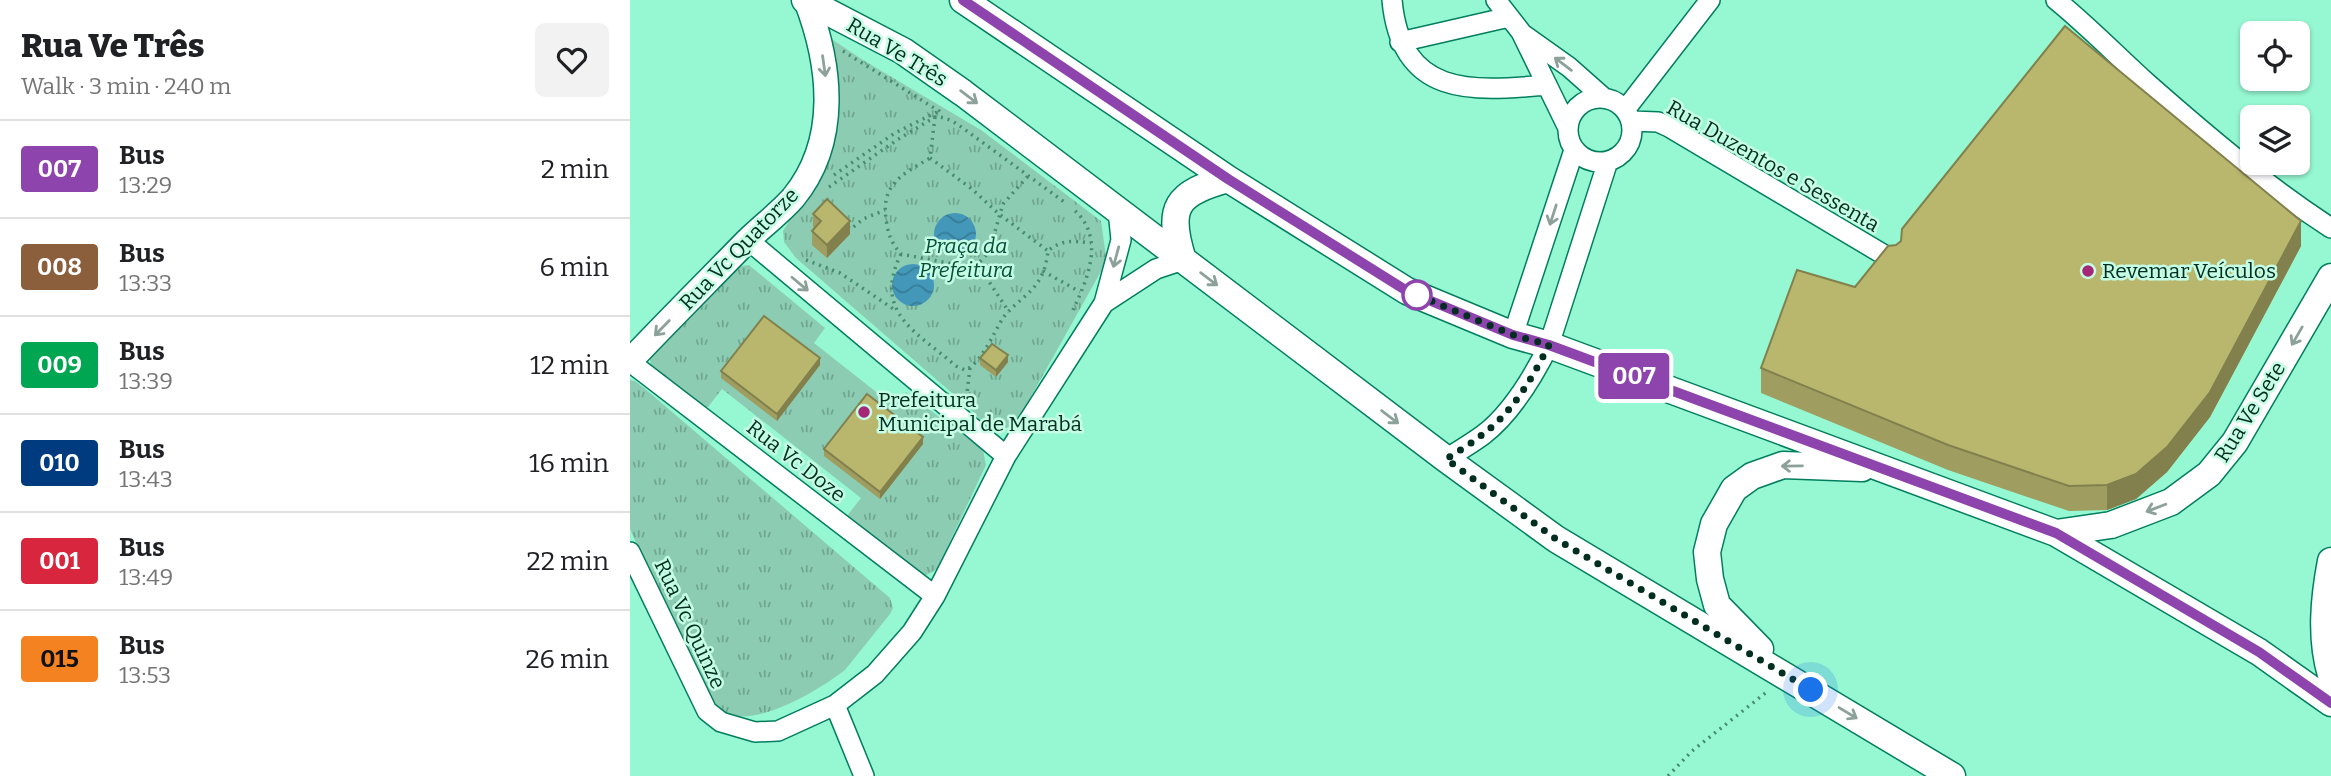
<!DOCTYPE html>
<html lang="en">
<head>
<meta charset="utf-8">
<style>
	:root { --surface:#fff; --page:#f2f2f2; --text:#202124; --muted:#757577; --line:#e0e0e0 }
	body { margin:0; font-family:Bitter,serif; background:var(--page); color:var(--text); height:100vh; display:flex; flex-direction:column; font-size:26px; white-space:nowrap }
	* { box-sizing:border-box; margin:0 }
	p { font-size:23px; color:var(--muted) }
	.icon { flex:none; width:38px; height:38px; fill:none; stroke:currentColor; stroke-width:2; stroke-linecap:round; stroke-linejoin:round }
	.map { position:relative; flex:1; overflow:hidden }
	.panel { display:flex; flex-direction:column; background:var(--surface); width:630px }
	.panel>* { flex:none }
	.badge { padding:0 14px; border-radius:5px; font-size:24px; line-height:46px }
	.controls { position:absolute; left:1610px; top:21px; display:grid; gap:14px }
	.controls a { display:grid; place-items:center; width:70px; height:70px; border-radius:10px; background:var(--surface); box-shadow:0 2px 5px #0004; font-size:35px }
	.you { position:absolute; width:35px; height:35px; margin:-18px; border:5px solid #fff; border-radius:50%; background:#1a73e8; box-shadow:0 0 0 10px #1a73e833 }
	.map>.badge { position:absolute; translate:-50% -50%; box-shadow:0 0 0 4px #fff }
	.round { display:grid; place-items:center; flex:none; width:74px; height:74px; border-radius:10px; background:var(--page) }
	.headline { display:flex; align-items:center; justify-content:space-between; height:119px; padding:0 21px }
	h1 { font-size:33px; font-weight:800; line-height:52px }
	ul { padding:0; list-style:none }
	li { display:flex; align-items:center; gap:21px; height:98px; padding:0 21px; border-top:2px solid var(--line) }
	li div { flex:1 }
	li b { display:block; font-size:26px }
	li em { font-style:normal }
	li .badge { min-width:77px; font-weight:700; text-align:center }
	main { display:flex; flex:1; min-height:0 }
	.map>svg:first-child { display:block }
</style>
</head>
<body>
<main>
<section class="panel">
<div class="headline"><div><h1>Rua Ve Três</h1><p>Walk · 3 min · 240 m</p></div><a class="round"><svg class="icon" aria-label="heart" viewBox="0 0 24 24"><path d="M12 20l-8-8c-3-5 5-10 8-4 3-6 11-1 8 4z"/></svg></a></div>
<ul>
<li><span class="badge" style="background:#8e44ad;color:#fff">007</span><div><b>Bus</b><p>13:29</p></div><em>2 min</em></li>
<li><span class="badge" style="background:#8b5e3c;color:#fff">008</span><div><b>Bus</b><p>13:33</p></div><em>6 min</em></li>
<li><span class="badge" style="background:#00a651;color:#fff">009</span><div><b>Bus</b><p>13:39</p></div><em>12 min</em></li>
<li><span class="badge" style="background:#003b80;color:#fff">010</span><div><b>Bus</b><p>13:43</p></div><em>16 min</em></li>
<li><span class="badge" style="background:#d7263d;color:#fff">001</span><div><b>Bus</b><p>13:49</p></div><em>22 min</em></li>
<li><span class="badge" style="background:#f58220;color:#111">015</span><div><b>Bus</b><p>13:53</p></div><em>26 min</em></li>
</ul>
</section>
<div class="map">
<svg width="1701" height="776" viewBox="0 0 1701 776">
	<defs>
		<pattern id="grass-tufts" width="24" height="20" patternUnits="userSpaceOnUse" patternTransform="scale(1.75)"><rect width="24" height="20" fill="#8cccb2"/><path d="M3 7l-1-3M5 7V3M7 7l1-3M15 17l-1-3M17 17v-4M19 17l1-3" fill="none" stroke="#70a690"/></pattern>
		<pattern id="water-waves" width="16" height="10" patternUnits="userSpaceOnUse" patternTransform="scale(1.75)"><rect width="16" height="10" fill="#4397b9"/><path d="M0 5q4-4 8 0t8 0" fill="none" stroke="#367c96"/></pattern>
	</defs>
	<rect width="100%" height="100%" fill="#96f8d2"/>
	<path fill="url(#grass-tufts)" d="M200 38 233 60 351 130 471 221 476 257 474 266 385 425 369 430H359L354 423 337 406 166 258 154 242 153 231 178 191Z
		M119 265 195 328 184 343 264 406 276 392 353 450 356 465 307 569 295 576 216 521 217 516 231 498 92 389 78 407H71L21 367 19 352 105 267Z
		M0 380 5 381 14 388 260 598 263 608 260 614 215 670C189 690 119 734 87 709 81 705 77 698 72 693L0 529Z"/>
	<path fill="url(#water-waves)" d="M304 234a21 21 0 1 1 42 0a21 21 0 1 1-42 0Z
		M262 285a21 21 0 1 1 42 0a21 21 0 1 1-42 0Z"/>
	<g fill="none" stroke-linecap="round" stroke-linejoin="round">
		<g stroke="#027e5e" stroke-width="22">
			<path id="minor" d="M762 0C771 97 840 92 917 85
				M866 0 891 32 937 126
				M1426 0C1458 26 1486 55 1517 83 1575 134 1636 186 1701 228
				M894 35 939 67 974 98
				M770 42 879 17
				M938 130a32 32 0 1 1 64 0a32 32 0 1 1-64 0Z
				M995 110 1080 0
				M1001 121 1028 122 1039 127 1261 259
				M118 240 376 456
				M474 303 526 269 553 260
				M883 335 944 150
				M0 362 305 596
				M816 459C829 451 842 443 853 435 882 413 903 377 919 345L978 161
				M0 552 77 711 91 722 125 732 148 731 205 705 245 674 282 632 305 596 376 456 474 303 491 240 488 210
				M205 705 234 776"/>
		</g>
		<g stroke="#027e5e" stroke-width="27">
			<path id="tertiary" d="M0 361C37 322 75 284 112 246 128 229 148 215 163 198 210 141 201 65 176 0"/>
		</g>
		<g stroke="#027e5e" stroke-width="29">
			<path id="secondary" d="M175 0 273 51 333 93 816 459 926 539 1322 776
				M333 0 598 179 777 291 883 335 919 345 1426 533 1629 652 1701 703
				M553 260C536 207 546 193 598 179
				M1426 533 1481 525 1541 502 1579 474 1605 442 1701 277
				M1701 561C1694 598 1690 638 1701 675
				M1130 649 1087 605 1080 579 1077 552 1084 524 1104 489 1122 476 1153 465 1232 468"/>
		</g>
		<path stroke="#468b72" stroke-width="3.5" stroke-dasharray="2 5" stroke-linecap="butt" d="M213 51 309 111 311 116
			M305 117 300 158C270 176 249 185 257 225 259 237 263 245 271 254L344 268 359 252 373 204 399 175
			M300 158 342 189 369 214 418 251
			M204 175 265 133 309 111
			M199 187 267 140 305 117C318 116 330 126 341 134L437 204
			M218 227 221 229 233 219 255 210
			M271 254C242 313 287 332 326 366L335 370C351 364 364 332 373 318 384 303 402 294 411 277 415 269 417 260 418 251 432 239 444 241 461 243
			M176 260 210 273 265 310
			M348 265 379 312
			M413 271 450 292
			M443 310C458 278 476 237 443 209
			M340 368 337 393 343 400
			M1038 776 1062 751 1138 691"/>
		<use href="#minor" stroke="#fff" stroke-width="19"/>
		<use href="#tertiary" stroke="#fff" stroke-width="24"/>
		<use href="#secondary" stroke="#fff" stroke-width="26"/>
	</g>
	<path fill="#9f9d5f" d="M183 214 220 234 197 258 182 245V231L185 228 183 227Z
		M1671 246 1580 417 1537 472 1506 499 1477 510 1439 511 1318 470 1131 393V368L1225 287Z
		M350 358 378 362 366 377 350 365Z
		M190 365 147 421 91 378V371Z
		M293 444 250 499 194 456V449Z"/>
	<path fill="#82804d" d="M220 221V234L197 258V245Z
		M1671 221V246L1580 417 1537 472 1506 499 1477 510V485Z
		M378 355V362L366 377V370Z
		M190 358V365L147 421V414Z
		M293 437V444L250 499V492Z"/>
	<path fill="#b9b76e" stroke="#82804d" stroke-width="2" d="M1435 26 1671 221 1580 392 1537 447 1506 474 1477 485 1439 486 1318 445 1131 368 1167 270 1225 287 1258 246 1266 245 1271 241 1272 229Z
		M197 199 220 221 197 245 182 231 191 221 183 214Z
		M134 316 190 358 147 414 91 371Z
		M362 344 378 355 366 370 350 358Z
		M237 394 293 437 250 492 194 449Z"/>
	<defs><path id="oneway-shaft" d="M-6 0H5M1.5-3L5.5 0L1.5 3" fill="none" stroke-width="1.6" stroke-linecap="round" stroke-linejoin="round" transform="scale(1.75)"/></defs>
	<g stroke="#8da19b">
		<use href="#oneway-shaft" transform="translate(933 64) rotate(-143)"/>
		<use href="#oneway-shaft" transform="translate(194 66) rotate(82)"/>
		<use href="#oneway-shaft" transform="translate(339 97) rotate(37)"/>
		<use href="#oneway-shaft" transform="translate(923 215) rotate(108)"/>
		<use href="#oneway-shaft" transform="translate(486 257) rotate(105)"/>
		<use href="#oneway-shaft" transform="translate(579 279) rotate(37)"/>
		<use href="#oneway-shaft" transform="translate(170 284) rotate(40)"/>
		<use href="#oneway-shaft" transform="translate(32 328) rotate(134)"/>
		<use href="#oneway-shaft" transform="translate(1667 336) rotate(120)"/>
		<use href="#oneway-shaft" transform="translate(760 417) rotate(37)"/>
		<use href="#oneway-shaft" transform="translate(1162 466) rotate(179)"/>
		<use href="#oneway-shaft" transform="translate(1526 508) rotate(159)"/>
		<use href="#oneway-shaft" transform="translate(1218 713) rotate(31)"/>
	</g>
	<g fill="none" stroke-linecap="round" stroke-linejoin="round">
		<g stroke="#fff" stroke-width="16">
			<path id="line" d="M333 0 598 179 777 291 883 335 919 345 1426 533 1629 652 1701 703"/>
		</g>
		<use href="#line" stroke="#8e44ad" stroke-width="10"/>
		<path stroke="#012e20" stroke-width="7" stroke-dasharray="0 12.6" d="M787 295 777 291 883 335 919 345C903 377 882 413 853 434 842 443 829 451 816 459L926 539 1181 690"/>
	</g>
	<g fill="#a62677" stroke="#c5fde5" stroke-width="2.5">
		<circle cx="1458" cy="271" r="7"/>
		<circle cx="234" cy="412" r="7"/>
	</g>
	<circle fill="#fff" stroke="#8e44ad" stroke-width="3.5" cx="787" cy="295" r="14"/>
	<g text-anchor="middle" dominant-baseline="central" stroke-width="5" stroke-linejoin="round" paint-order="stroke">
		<g font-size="21" fill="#012e20" stroke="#c5fde5">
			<text transform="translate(267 52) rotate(31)">Rua Ve Três</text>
			<text transform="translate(1143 166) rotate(30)">Rua Duzentos e Sessenta</text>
			<text transform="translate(109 249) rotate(-46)">Rua Vc Quatorze</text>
			<text transform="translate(1620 412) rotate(-58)">Rua Ve Sete</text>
			<text transform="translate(166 461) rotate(38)">Rua Vc Doze</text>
			<text transform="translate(60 624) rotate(65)">Rua Vc Quinze</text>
		</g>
		<g font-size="21" font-style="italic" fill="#054e39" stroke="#c5fde5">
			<text x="336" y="246">Praça da<tspan x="336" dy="24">Prefeitura</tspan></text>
		</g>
		<g font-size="21" fill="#012e20" stroke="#c5fde5" text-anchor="start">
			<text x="1472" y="271">Revemar Veículos</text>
			<text x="248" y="400">Prefeitura<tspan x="248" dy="24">Municipal de Marabá</tspan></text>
		</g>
	</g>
</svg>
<div class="controls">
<a><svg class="icon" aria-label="locate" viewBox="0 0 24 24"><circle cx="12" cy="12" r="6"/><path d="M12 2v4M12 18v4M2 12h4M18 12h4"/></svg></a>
<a><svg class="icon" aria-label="layers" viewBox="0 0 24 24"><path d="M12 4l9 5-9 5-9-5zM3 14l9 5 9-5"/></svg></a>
</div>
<div class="you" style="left:1181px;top:690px"></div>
<b class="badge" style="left:1004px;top:376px;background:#8e44ad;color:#fff">007</b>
</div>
</main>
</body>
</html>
